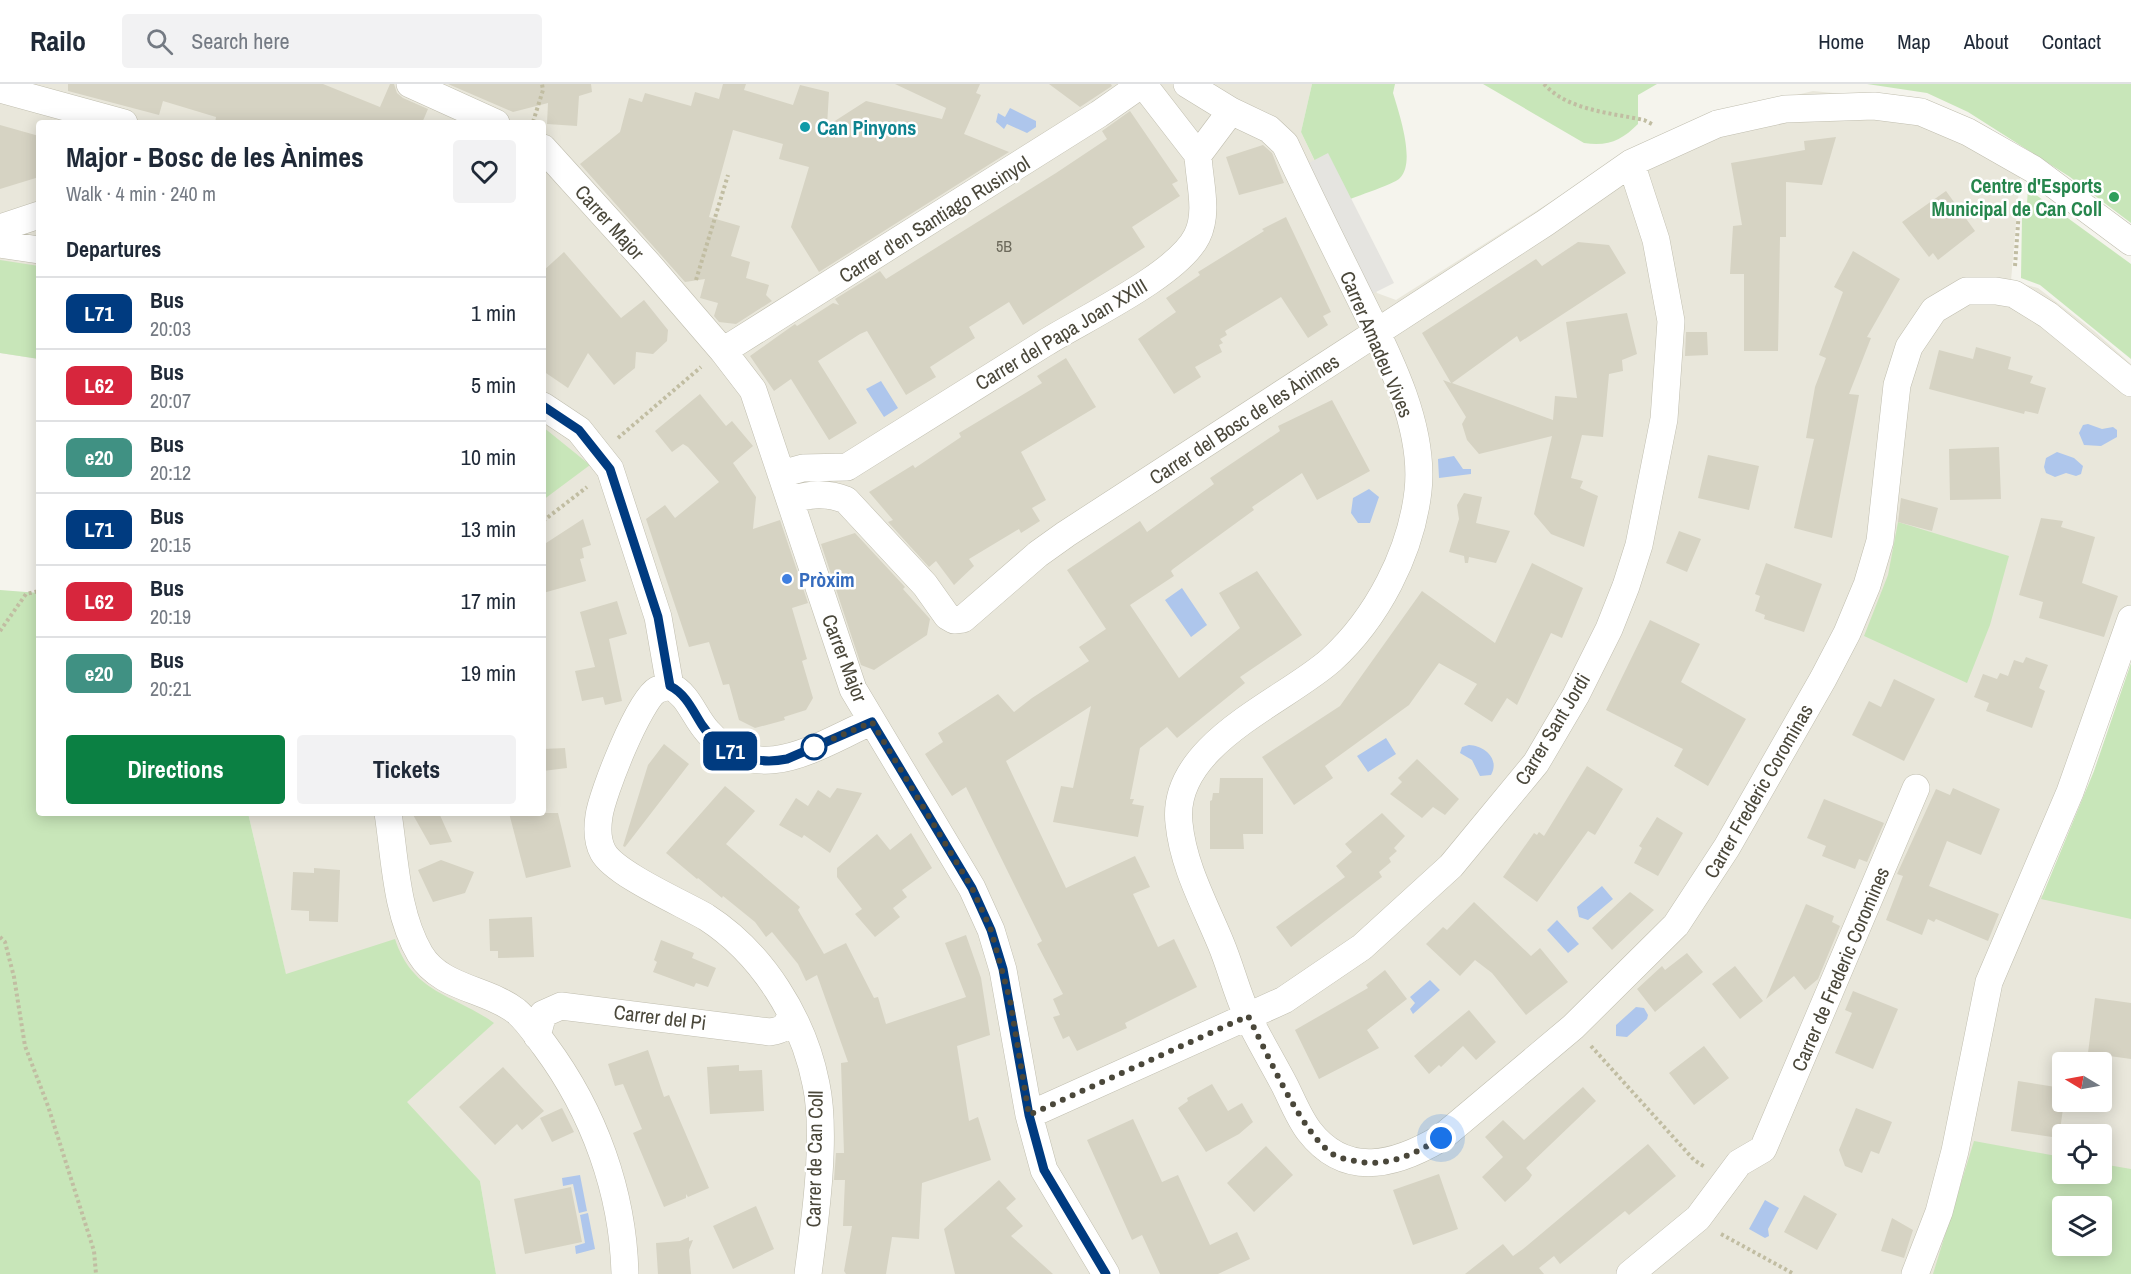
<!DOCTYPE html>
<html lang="en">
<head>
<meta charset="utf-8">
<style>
	:root { --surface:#fff; --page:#f2f2f3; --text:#1f2937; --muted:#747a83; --line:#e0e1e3; --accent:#0b8043 }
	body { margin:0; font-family:"Archivo Narrow",sans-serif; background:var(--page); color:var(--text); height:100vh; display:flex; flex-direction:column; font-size:22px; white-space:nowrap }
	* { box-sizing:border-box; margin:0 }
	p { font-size:20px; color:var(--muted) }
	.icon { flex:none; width:33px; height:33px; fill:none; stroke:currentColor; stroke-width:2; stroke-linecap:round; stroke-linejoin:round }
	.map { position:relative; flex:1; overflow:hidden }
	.drawer { position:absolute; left:36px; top:36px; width:510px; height:696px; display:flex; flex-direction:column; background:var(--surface); border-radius:6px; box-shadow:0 3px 15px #0003 }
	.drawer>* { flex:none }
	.badge { padding:0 12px; border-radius:9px; font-size:21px; line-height:39px }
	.needle { width:39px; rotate:280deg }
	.tools { position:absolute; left:2052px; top:968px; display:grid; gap:12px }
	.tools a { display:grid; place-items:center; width:60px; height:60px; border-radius:6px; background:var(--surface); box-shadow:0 3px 15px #0003; font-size:30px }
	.you { position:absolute; width:30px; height:30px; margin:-15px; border:4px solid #fff; border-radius:50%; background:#1a73e8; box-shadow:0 0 0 9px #1a73e833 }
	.map>.badge { position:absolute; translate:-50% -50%; box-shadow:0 0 0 3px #fff }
	h2 { padding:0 30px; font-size:22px; line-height:54px }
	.round { display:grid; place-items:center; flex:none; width:63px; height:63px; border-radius:6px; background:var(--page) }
	.headline { display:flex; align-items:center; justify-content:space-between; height:102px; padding:0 30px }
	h1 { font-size:28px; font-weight:700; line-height:45px }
	.primary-button { display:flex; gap:12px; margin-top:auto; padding:12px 30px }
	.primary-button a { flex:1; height:69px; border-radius:6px; background:var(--accent); color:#fff; font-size:24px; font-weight:700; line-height:69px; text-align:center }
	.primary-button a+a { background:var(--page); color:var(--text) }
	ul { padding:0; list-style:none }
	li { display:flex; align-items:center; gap:18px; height:72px; padding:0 30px; border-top:2px solid var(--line) }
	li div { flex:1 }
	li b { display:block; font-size:22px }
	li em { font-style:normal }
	li .badge { min-width:66px; font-weight:700; text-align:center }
	header { display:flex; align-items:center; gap:36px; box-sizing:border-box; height:84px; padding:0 30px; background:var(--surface); border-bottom:2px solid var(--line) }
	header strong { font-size:28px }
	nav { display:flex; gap:33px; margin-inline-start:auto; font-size:21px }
	.search { width:420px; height:54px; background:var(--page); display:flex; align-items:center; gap:15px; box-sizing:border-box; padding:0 21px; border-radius:6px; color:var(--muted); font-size:22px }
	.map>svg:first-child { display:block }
</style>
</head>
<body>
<header>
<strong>Railo</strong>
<div class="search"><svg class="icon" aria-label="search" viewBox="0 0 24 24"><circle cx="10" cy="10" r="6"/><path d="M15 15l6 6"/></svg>Search here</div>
<nav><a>Home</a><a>Map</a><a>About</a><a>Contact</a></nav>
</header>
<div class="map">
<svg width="2131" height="1190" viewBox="0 0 2131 1190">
	<rect width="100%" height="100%" fill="#f5f4ed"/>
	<path fill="#e9e7db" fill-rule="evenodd" d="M0 0H1312L1301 48 1377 209 1396 216 1604 84 1719 30 1813 7 1922 18 2022 70 2011 197 2038 204 2094 247 2131 280V570L2041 811 2093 818 2131 827V1190H496L480 1097 286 891 248 729H543V39H39V275L0 269ZM2062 978H2102V1017H2062ZM2062 1050H2102V1089H2062ZM2062 1122H2102V1161H2062Z"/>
	<path fill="#c8e6b9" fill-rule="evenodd" d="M1312 0H1395L1393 9C1399 29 1416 78 1400 94 1393 101 1350 114 1336 121L1301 48Z
		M1483 0H1657L1638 11V40C1622 56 1608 63 1584 59Z
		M1867 0H2131V139L2070 93 1968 28 1927 9Z
		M2028 105 2131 180V275L2040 201 2021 194 2022 133H2026Z
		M0 176 39 182V275L0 269Z
		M543 343 590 381 543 416Z
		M1898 438 2009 472 1990 541 1967 599 1864 552 1888 491Z
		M0 506 39 509V729H248L286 890 395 855C413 910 454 910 494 939L407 1018 480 1097 496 1190H0Z
		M2131 579V835L2041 815 2094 687Z
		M1974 1057 2062 1073V1089H2102V1080L2131 1085V1190H1933ZM2062 1122H2102V1161H2062Z"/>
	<path fill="#e5e4e0" d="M1328 69 1394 199 1368 212 1303 82Z"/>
	<path fill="#aec6ec" d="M1010 24 1036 37V43L1027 49 1007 40 1004 45 996 38 998 29 1005 33Z
		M881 297 898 324 884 333 866 305Z
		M2088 340 2102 345 2113 343 2117 346V353L2101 362 2084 361 2079 349 2083 341Z
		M2057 368 2074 374 2083 382 2081 390 2076 392 2066 389 2055 393 2046 389 2044 383 2046 374Z
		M1454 372 1463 385H1471V390L1439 394 1438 375Z
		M1369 405 1379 413 1370 439H1358L1351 429 1353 414Z
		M1182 504 1207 541 1191 553 1165 516Z
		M1386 654 1396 670 1368 688 1357 672Z
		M1469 661C1485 662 1500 675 1491 691L1480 692 1472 676 1460 669 1462 663Z
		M1602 802 1613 815 1588 836 1579 833 1577 823Z
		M1557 836 1579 860 1568 869 1547 846Z
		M1430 896 1440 906 1413 930 1410 925 1415 919 1410 913Z
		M1636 923 1644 924 1648 931 1647 935 1627 953 1616 952V941Z
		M580 1091 587 1127 579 1129 573 1100 563 1102 562 1094Z
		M1765 1116 1779 1124 1768 1145 1769 1152 1765 1154 1749 1145Z
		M588 1129 595 1165 576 1170 575 1162 585 1159 580 1131Z"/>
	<path fill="#d6d3c3" d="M68 0H323L380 23 390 0H394L397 9 403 14 428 25 422 39H215L216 33 163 17 159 31 68 7Z
		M448 0H591L592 8 579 12 577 42 547 40 548 19 513 28Z
		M723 0H746L744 6 793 21 800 1 829 8 827 42 866 17 942 35 946 24 895 0H980L976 9 981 11 964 50 1009 68 819 188 791 143 809 83 779 75 783 60 733 46 709 133 740 142 731 172 750 178 746 194 769 201 766 211 772 217 736 240 719 238 714 232 718 219 700 214 705 195 685 198 580 80 620 48 629 14 642 18 645 9 691 22 695 8 719 15Z
		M1049 0H1111L1112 2 1080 23Z
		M1130 27 1178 97 1172 100 1180 112 1132 143 1145 163 1023 241 1009 218 969 243 975 254 930 283 936 293 906 311 867 247 860 250 818 277 857 339 829 356 791 295 774 307 750 272 795 240 797 242 833 219 839 221 835 215 880 187 886 195 1056 89 1107 55 1102 47Z
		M0 41 39 52V93L0 105Z
		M1836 53 1822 101 1786 98V153H1780L1778 267H1744V190H1730L1733 142 1742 141 1731 79 1805 66 1804 57Z
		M1263 61 1272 69 1284 99 1239 111 1226 73Z
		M1946 107 1975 147 1938 176 1933 169 1929 173 1902 138Z
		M1286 133 1331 228 1323 232 1328 241 1308 254 1281 213 1225 247 1227 251 1220 255 1223 259 1219 261 1222 268 1195 283 1201 293 1174 310 1138 255 1176 228 1166 214 1200 191 1198 188 1264 147 1262 145Z
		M1578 158 1609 161 1626 189 1520 258 1517 252 1452 299 1553 336 1555 312 1577 314 1566 238 1627 229 1637 270 1622 276 1623 287 1609 290 1603 353 1582 351 1571 394 1583 397 1580 404 1598 412 1584 463 1551 450 1534 430 1552 352 1479 370 1467 356 1462 340 1466 333 1443 296 1451 299 1422 249 1536 175 1542 182Z
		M1853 167 1900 195 1867 253 1871 254 1849 310 1859 311 1832 454 1794 444 1814 355 1806 354 1815 303 1826 274 1819 271 1843 208 1834 203Z
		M564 168 621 234 644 216 668 246 667 257 653 270 636 268 635 284 614 301 588 269 568 304 543 287V187Z
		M1686 248H1707L1708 271 1685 272Z
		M1976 263 2011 273 2008 285 2033 292 2030 299 2046 304 2038 330 2025 327 2024 330 1929 305 1939 266 1973 275Z
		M1066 274 1096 323 1021 368 1046 416 1032 424 1040 437 1021 449 1019 445 969 475 974 482 954 501 936 477 929 483 888 438 893 436 869 408 913 381 915 384 961 353 959 349 1042 299 1037 292Z
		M700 310 726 342 732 337 753 362 733 379 756 413 753 445 780 436 808 519 792 524 807 575 802 577 813 614 806 626 784 633 785 636 755 644 739 636 729 600 723 601 709 558 689 563 646 435 665 421 675 434 719 398 688 363 683 360 672 368 655 347Z
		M1332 316 1370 387 1317 416 1302 389 1252 423 1254 426 1173 485 1171 487 1174 492 1130 521 1179 594 1240 544 1219 509 1257 487 1302 551 1240 593 1245 599 1177 654 1167 643 1140 664 1130 715H1134L1132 720 1144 722 1138 753 1053 738 1061 702 1073 704 1091 622 1006 677 1066 804 1135 772 1150 803 1133 810 1158 863 1174 855 1197 903 1125 939 1127 944 1077 967 1069 952 1063 955 1053 933 1060 931 1053 915 1063 910 1037 860 1042 857 966 703 952 712 925 670 943 658 938 649 998 610 1014 628 1032 614 1089 577 1079 563 1106 545 1067 486 1140 437 1147 448 1214 400 1210 394 1280 347 1278 342Z
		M1999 363 2001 415 1950 416 1949 365Z
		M1708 371 1759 382 1749 426 1698 414Z
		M1464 409 1482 413 1476 439 1510 447 1496 479 1469 473 1468 479H1465L1464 472 1449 468 1459 435 1457 421Z
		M1901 414 1938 424 1932 447 1898 438Z
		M2041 434 2063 437 2061 443 2095 453 2082 499 2118 512 2104 553 2039 534 2043 518 2019 511Z
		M583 435 591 461 582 464 584 474 580 475 586 497 543 509V461Z
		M1679 447 1701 455 1687 488 1666 479Z
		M855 449 905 503 903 505 930 535 927 551 874 586 861 581 821 460Z
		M1532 479 1583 504 1562 554 1551 549 1517 621 1507 614 1492 638 1464 620 1477 600 1439 579 1409 621 1325 682 1333 694 1294 721 1262 673 1340 622 1422 507 1495 559Z
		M1766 479 1822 500 1804 548 1764 535 1765 531 1755 527 1760 512 1755 510Z
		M617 517 627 550 609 555 622 617 605 621 603 613 582 617 575 587 595 583 580 528Z
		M1650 536 1700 560 1681 598 1746 635 1708 702 1674 682 1683 665 1606 626Z
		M2026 573 2048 581 2039 604 2045 607 2032 644 1986 627 1989 619 1974 613 1983 590 1997 595 2000 589 2008 592 2014 576 2023 579Z
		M1894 595 1935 615 1904 677 1852 651 1869 617 1881 623Z
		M664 660 689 680 625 763 623 762 648 681Z
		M565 664 567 684 543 687V665Z
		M1417 675 1459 715 1445 731 1433 723 1422 734 1390 710 1402 698 1398 694Z
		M1587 682 1623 705 1595 751 1588 747 1537 818 1503 793 1534 749 1537 751 1539 748 1544 752Z
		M1220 694H1263V750H1243L1244 765H1210V717L1212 716 1213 709H1219Z
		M725 702 755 727 726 760 800 823 798 826 824 870 846 859 874 914 878 913 886 940 966 913 945 859 966 851 981 894 990 951 957 962 969 1037 978 1033 991 1076 922 1099 919 1155 892 1153 886 1190H846L844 1187 852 1142H843L845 1096H834L836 1069H844L841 979 848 978 817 891 806 897 798 880 772 848 766 853 755 838 723 812 722 814 698 794 697 795 666 769Z
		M837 704 862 709 830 769 804 751 802 754 779 741 796 714 808 722 818 706 830 714Z
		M1953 704 2000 725 1981 771 1947 757 1929 802 1999 830 1988 857 1936 835 1934 838 1928 835 1922 851 1886 836 1903 792 1897 790 1936 705 1950 711Z
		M1824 715 1884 739 1867 778 1859 775 1855 785 1822 772 1826 762 1807 754Z
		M412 729H439L452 758 430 761Z
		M509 729H558L571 783 526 794Z
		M1382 729 1405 752 1394 764 1397 767 1389 774 1391 778 1379 788 1382 793 1291 863 1276 843 1345 793 1336 782 1352 768 1345 760Z
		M1657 733 1683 749 1658 792 1634 779 1642 764 1639 762Z
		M911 749 932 784 902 806 907 813 893 824 900 833 875 853 855 830 862 825 837 793V784L877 750 890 766Z
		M441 776 474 788 465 809 433 818 418 786Z
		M314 784 340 786 338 838 309 837V827L291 826 293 788 314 789Z
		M1630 808 1654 826 1612 866 1592 844Z
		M1474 818 1531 872 1540 864 1568 898 1526 931 1492 889 1475 876 1460 892 1426 860 1443 843 1447 846Z
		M1806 820 1834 832 1832 838 1840 842 1818 895 1805 906 1794 892 1766 915Z
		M532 833 534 873 498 874V867H490L489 835Z
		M661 856 694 869 692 874 716 884 708 903 696 899 694 903 653 888 657 878 654 876Z
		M1687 869 1703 888 1655 928 1637 905 1662 882 1665 886Z
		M1735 882 1763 917 1740 935 1712 900Z
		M1385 886 1407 915 1367 946 1379 964 1319 995 1295 946 1368 904 1366 901Z
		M1853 907 1898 925 1873 985 1835 969 1852 929 1845 926Z
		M2095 914 2131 919V975L2088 969Z
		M1469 926 1496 958 1476 976 1463 962 1441 983 1439 981 1429 990 1414 972Z
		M1704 962 1729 994 1694 1021 1669 989Z
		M648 966 664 1013 669 1011 709 1104 688 1113 686 1110V1114L664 1123 633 1049 642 1045 623 1000 615 1002 608 980Z
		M739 981V987L762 986 764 1027 710 1030 707 983Z
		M503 983 544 1027 522 1046 517 1040 495 1061 459 1023Z
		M2018 997 2062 1004 2064 1017 2059 1054 2011 1047Z
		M1212 1000 1228 1027 1242 1019 1253 1038 1239 1050 1206 1068 1178 1024 1188 1017 1187 1014Z
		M1583 1003 1596 1017 1526 1084 1532 1091 1529 1096 1505 1118 1482 1093 1503 1073 1485 1053 1503 1036 1524 1056Z
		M562 1024 574 1048 552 1058 540 1034Z
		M1856 1024 1892 1038 1879 1070 1871 1067 1862 1089 1845 1082 1839 1066Z
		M1133 1035 1162 1098 1178 1091 1210 1161 1237 1148 1250 1175 1218 1190H1160L1142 1151 1132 1156 1087 1056Z
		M1648 1060 1676 1092 1629 1131 1625 1127 1560 1180 1554 1172 1539 1184 1544 1190H1465L1503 1160 1513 1172 1523 1165Z
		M1266 1062 1293 1091 1254 1128 1227 1099Z
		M1439 1090 1458 1145 1413 1161 1393 1106Z
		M999 1096 1016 1115 1006 1124 1023 1142 1011 1152 1053 1190H955L944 1145Z
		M571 1103 582 1158 525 1170 514 1115Z
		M1804 1111 1837 1130 1817 1166 1784 1148Z
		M756 1122 774 1165 733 1185 713 1142Z
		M1892 1134 1913 1146 1904 1174 1881 1167Z
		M689 1153V1157L693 1156 689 1166 691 1190H658L656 1159 680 1157Z"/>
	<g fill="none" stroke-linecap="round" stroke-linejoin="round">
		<g stroke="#c0beaf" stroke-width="28">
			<path id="minor" d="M410 0 496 39
				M1143 0 1198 71
				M1187 0 1231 27 1198 71
				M0 5 124 39
				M1231 27 1269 45 1285 60C1306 105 1328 150 1350 194 1380 256 1426 336 1418 407 1411 469 1377 534 1331 576 1284 618 1170 661 1179 739 1183 782 1205 821 1221 860 1231 884 1237 910 1248 933 1259 956 1273 979 1285 1002 1292 1016 1299 1034 1309 1047 1346 1095 1396 1081 1441 1054L1573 943 1676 841 1727 763 1823 595 1847 549 1867 501 1880 457 1897 301 1909 263 1934 226 1966 207H1996L2014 210 2048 231 2131 299
				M543 64 649 181 723 267 753 306 853 605 972 804 991 846 1003 886 1029 1031 1044 1086 1106 1190
				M0 144 39 131
				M0 160 39 166
				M723 267 1099 30 1142 0
				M543 322 579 346 610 385 658 533 670 602
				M847 383C913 341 979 300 1045 259 1083 235 1178 191 1197 152 1209 128 1199 97 1198 71
				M781 390 803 384 847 383
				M790 416C810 410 826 408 846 416L925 501 947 532 954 536 963 535 1038 470 1066 450 1545 139 1631 79 1717 40 1785 25 1874 22 1921 28 1968 48 2033 85 2131 158
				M388 729C395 775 396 829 420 870 441 905 486 904 516 927 528 937 536 950 545 962 594 1028 623 1108 625 1190
				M537 952 543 930 561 922 770 948C783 946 787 943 791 930
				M1029 1031 1284 916 1362 863 1451 782 1536 679 1576 611 1609 545 1626 502 1639 461 1664 335 1671 237 1656 156 1631 79
				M808 1190C815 1137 827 1051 816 1000 803 934 762 869 706 833 682 819 615 790 603 768 597 757 597 745 599 732 602 710 639 616 657 606 661 604 667 603 670 602 689 611 694 633 708 648 758 705 816 662 871 638
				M1630 1190 1698 1134 1739 1079 1763 1065 1916 704
				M1915 1190 1939 1128 1955 1067 1989 898 2070 708 2131 535"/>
		</g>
		<path stroke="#c1bda2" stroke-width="4" stroke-dasharray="3 3" stroke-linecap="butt" d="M1544 0C1567 26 1611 29 1644 36L1652 40
			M533 38 543 6 542 0
			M2015 182 2019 126
			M696 196 728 91
			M618 354 701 283
			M543 437 587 403
			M0 547 26 510 39 507
			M0 853 5 858 14 893 25 962 48 1022 94 1167 96 1190
			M1591 962 1694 1076 1705 1083
			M1721 1150 1794 1190"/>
		<use href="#minor" stroke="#fff" stroke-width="27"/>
	</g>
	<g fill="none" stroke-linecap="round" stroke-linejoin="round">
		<g stroke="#fff" stroke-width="14">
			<path id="line" d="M543 322 579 346 610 385 658 533 670 602C686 610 693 627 702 641 720 669 754 682 787 675L872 638 972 804 991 846 1003 885 1029 1031 1044 1086 1106 1190"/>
		</g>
		<use href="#line" stroke="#003b80" stroke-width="9"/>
		<path stroke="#4a473a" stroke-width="6" stroke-dasharray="0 10.8" d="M814 663 872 638 972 804 991 846 1010 916 1029 1031 1248 932C1267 968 1301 1050 1334 1071 1338 1074 1346 1075 1351 1076 1384 1085 1413 1071 1441 1054"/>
	</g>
	<circle fill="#0f9aa8" stroke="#fff" stroke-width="2" cx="805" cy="43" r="6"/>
	<circle fill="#2e9e5b" stroke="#fff" stroke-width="2" cx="2114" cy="113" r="6"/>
	<circle fill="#3f7fe0" stroke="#fff" stroke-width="2" cx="787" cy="495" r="6"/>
	<circle fill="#fff" stroke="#003b80" stroke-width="3" cx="814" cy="663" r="12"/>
	<g text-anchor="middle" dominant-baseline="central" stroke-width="5" stroke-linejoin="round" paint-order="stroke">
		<g font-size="16" fill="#6d6a5c">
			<text x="1004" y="162">5B</text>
		</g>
		<g font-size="20" font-weight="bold" fill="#0d838f" stroke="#fff" text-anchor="start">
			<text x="817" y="43">Can Pinyons</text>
		</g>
		<g font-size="20" font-weight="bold" fill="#27864d" stroke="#fff" text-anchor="end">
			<text x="2102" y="101">Centre d'Esports<tspan x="2102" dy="23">Municipal de Can Coll</tspan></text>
		</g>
		<g font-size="20" fill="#4a473a" stroke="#fff">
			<text transform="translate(934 135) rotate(-32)">Carrer d'en Santiago Rusinyol</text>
			<text transform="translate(610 138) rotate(48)">Carrer Major</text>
			<text transform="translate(1061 250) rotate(-31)">Carrer del Papa Joan XXIII</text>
			<text transform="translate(1377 260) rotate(67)">Carrer Amadeu Vives</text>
			<text transform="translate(1244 335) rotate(-33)">Carrer del Bosc de les Ànimes</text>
			<text transform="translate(845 574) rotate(69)">Carrer Major</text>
			<text transform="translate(1552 645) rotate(-59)">Carrer Sant Jordi</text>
			<text transform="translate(1758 707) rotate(-60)">Carrer Frederic Corominas</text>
			<text transform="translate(1840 885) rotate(-67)">Carrer de Frederic Coromines</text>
			<text transform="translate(660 933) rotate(7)">Carrer del Pi</text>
			<text transform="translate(814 1075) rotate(-89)">Carrer de Can Coll</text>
		</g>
		<g font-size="20" font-weight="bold" fill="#366cbe" stroke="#fff" text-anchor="start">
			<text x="799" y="495">Pròxim</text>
		</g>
	</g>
</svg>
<div class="tools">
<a><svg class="needle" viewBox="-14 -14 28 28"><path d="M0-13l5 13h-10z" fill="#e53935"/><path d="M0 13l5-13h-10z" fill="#747a83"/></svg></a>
<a><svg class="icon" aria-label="locate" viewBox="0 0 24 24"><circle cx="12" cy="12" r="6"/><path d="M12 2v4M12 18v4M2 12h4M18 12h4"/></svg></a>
<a><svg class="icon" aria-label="layers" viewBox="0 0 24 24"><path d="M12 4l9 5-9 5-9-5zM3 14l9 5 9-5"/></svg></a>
</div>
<div class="you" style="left:1441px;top:1054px"></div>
<b class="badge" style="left:730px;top:667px;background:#003b80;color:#fff">L71</b>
<section class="drawer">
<div class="headline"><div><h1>Major - Bosc de les Ànimes</h1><p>Walk · 4 min · 240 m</p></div><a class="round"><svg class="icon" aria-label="heart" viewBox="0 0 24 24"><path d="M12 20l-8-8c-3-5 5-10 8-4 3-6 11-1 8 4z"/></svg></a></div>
<h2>Departures</h2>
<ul>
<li><span class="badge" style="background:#003b80;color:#fff">L71</span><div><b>Bus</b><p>20:03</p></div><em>1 min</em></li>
<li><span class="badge" style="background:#d7263d;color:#fff">L62</span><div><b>Bus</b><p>20:07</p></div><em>5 min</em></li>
<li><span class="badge" style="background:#409183;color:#fff">e20</span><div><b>Bus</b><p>20:12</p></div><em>10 min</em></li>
<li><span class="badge" style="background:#003b80;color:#fff">L71</span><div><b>Bus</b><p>20:15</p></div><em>13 min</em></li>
<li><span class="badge" style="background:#d7263d;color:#fff">L62</span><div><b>Bus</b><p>20:19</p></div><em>17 min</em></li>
<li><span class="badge" style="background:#409183;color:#fff">e20</span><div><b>Bus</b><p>20:21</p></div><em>19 min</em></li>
</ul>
<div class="primary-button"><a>Directions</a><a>Tickets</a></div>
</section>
</div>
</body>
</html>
